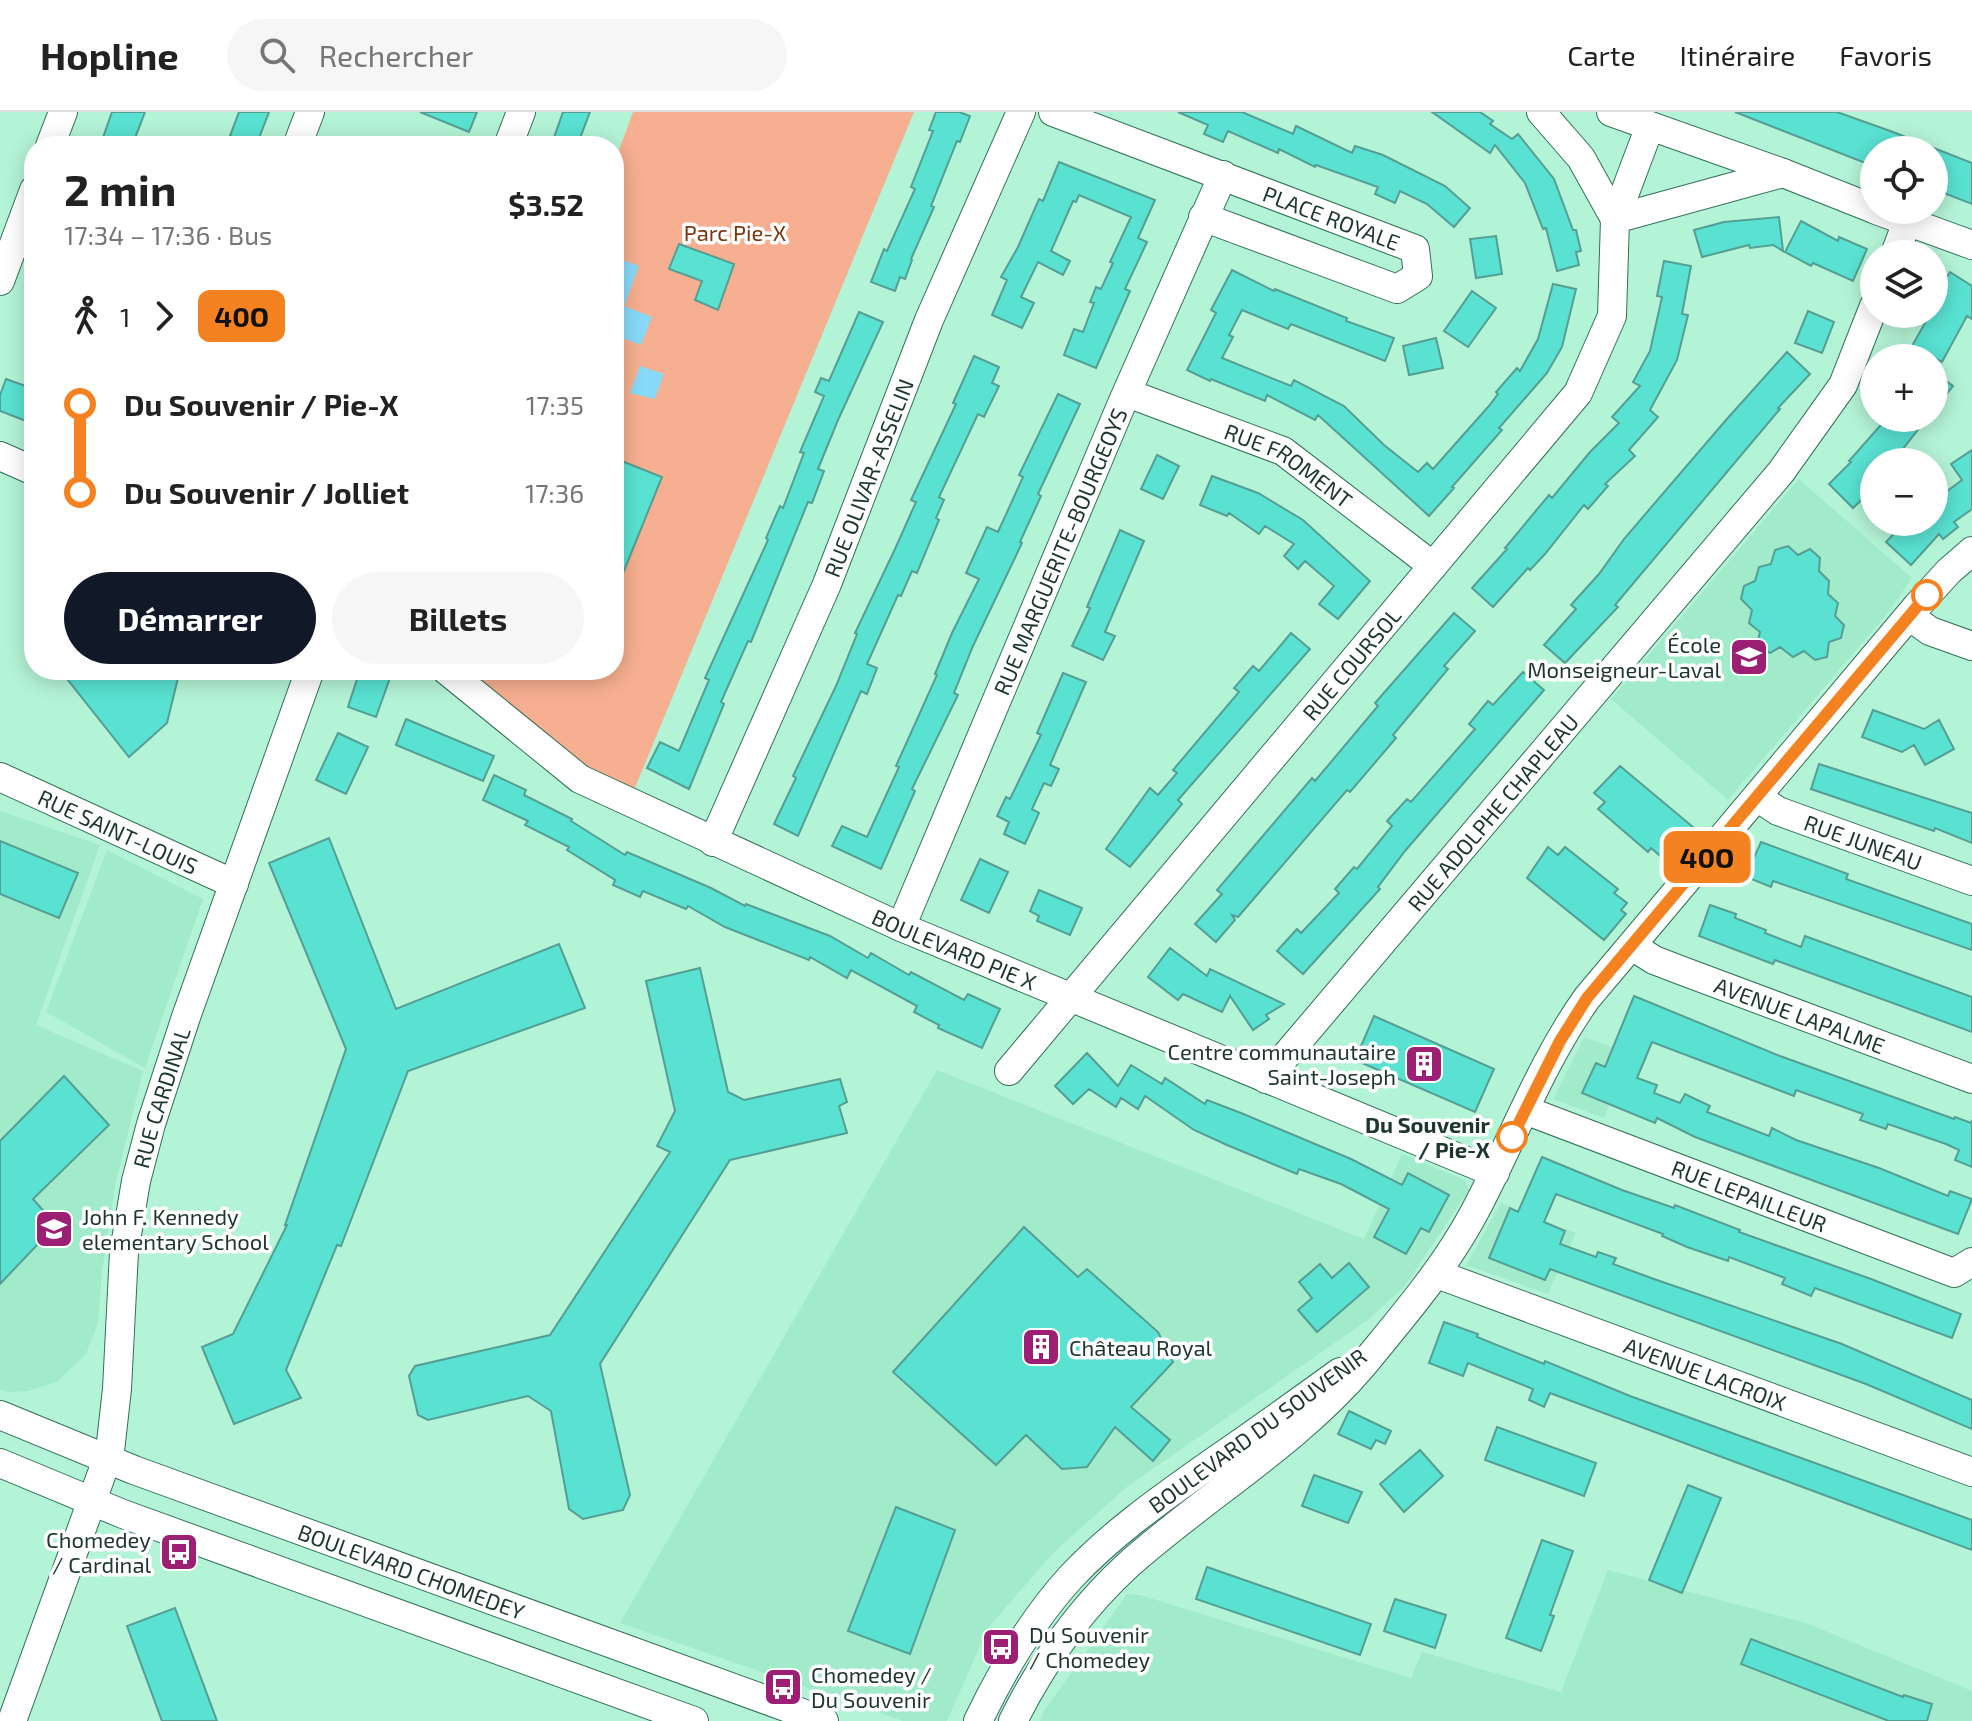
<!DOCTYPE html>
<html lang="fr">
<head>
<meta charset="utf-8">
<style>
	:root { --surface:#fff; --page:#f6f6f6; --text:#222; --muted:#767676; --line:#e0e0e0; --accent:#111827 }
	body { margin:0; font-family:"Exo 2",sans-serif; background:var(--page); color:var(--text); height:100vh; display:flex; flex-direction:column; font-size:30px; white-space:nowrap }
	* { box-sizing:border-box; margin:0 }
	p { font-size:26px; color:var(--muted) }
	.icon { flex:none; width:44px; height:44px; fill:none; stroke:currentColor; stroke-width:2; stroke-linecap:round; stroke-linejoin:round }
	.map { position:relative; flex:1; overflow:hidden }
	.panel { position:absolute; left:24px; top:24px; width:600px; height:544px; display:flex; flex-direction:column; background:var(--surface); border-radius:32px; box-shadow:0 4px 20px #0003 }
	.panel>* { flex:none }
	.badge { padding:0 16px; border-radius:12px; font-size:28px; line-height:52px }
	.buttons { position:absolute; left:1860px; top:24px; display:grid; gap:16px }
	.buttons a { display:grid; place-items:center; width:88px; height:88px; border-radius:50%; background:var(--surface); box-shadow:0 4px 20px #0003; font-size:40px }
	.map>.badge { position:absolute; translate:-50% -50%; box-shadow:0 0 0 4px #fff }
	.legs { display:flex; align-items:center; gap:12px; height:88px; padding:0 40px; font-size:26px }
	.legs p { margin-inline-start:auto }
	.overview { display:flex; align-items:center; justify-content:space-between; height:136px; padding:0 40px }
	h1 { font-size:44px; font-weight:700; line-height:60px }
	.cta { display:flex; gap:16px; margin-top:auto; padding:16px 40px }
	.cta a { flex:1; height:92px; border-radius:48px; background:var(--accent); color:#fff; font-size:32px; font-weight:700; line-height:92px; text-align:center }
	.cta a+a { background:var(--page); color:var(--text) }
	ul { padding:0 40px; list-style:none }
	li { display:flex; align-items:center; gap:28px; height:88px; font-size:30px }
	li i { display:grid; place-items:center; width:12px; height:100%; margin:0 10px; background:currentColor }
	li i::after { content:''; width:20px; height:20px; margin:-10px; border:6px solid; border-radius:50%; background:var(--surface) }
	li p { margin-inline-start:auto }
	li:first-child i { background:linear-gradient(#0000 50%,currentColor 0) }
	li:last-child i { background:linear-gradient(currentColor 50%,#0000 0) }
	header { display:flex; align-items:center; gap:48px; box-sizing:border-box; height:112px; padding:0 40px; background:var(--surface); border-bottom:2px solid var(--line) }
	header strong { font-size:38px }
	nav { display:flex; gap:44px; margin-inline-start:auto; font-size:28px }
	.search { width:560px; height:72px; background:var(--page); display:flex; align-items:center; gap:20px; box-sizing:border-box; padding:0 28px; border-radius:44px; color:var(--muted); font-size:30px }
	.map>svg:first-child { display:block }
</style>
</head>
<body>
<header>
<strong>Hopline</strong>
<div class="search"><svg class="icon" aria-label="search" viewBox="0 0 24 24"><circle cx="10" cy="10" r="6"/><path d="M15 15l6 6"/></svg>Rechercher</div>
<nav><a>Carte</a><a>Itinéraire</a><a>Favoris</a></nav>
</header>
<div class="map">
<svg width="1972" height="1609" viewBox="0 0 1972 1609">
	<rect width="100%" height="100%" fill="#b4f4d6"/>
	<path fill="#a2ebca" d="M1799 367 1912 466 1887 502 1728 688 1611 587Z
		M0 699 100 733 36 913 143 959 115 1074 102 1160 98 1211 86 1242 57 1270 28 1279 8 1280 0 1278Z
		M107 738 203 787 145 956 46 900Z
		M1584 925 1630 942 1604 1006 1553 987Z
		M937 958 1364 1127 1402 1042 1465 1068 1469 1078 1405 1174 1368 1208 1128 1374 1054 1440 988 1516 947 1609H903L620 1511Z
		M1501 1091 1576 1121 1548 1182 1466 1153Z
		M1608 1458 1806 1511 1972 1579V1609H1040L1044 1599 1127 1482 1140 1483 1411 1566 1422 1540 1561 1580Z"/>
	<path fill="#f6af90" d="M633 0H914L630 688 446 558H614V52Z"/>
	<path fill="#88d9f8" d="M614 145 639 154 624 194 652 205 641 233 614 223Z
		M640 254 664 262 655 287 630 281Z"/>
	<path fill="#59e2d2" stroke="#549e94" stroke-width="2" d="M112 0H145L132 34H100Z
		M239 0H269L256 34 230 24Z
		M420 0H477L469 20Z
		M563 0H590L577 34H551Z
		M936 0H959L970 4 960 30 957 29 931 94 934 95 911 147 912 148 905 167 900 165 895 179 871 170 884 137 887 139 915 77 911 75 933 19 929 18Z
		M1178 0H1242L1293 22 1296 14 1352 41 1355 34 1383 43 1445 74 1470 96 1454 115 1427 92 1400 79 1395 91 1375 82 1378 75 1316 53 1315 55 1279 37 1278 41 1228 19 1223 30 1204 22 1208 13Z
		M1432 0H1480L1493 9 1490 12 1512 27 1518 22 1554 67 1573 118H1576L1581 139 1576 140 1579 153 1557 159 1546 116 1543 117 1525 71 1495 33 1490 41Z
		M1735 0H1837L1893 20 1972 51V92L1934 77V38H1873L1868 52Z
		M1059 50 1155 88 1138 126 1147 130 1125 177 1130 179 1096 256 1064 243 1074 217 1083 220 1094 191 1090 190 1096 175 1101 177 1113 151 1110 150 1131 105 1079 83 1076 90 1073 89 1051 139 1070 149 1063 163 1038 150 1021 185 1034 191 1022 216 992 203 1007 168 1001 165 1018 135 1039 87 1043 89Z
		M1779 105 1783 139 1773 133 1750 136 1749 133 1702 145 1694 118 1724 110Z
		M1801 109 1838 129 1839 125 1867 137 1853 169 1813 151 1811 154 1785 140Z
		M1496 124 1502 162 1476 166 1470 127Z
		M679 132 734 152 718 198 695 188 702 169 669 157Z
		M1664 149 1691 154 1682 202 1688 203 1677 248 1650 298 1658 305 1629 338 1635 344 1605 372 1608 374 1588 397 1584 393 1545 442 1530 458 1528 456 1493 495 1472 476 1507 437 1505 436 1549 383 1552 386 1590 340 1619 311 1612 305 1640 274 1633 270 1650 239 1662 185 1657 184Z
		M1232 158 1274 179 1275 177 1347 206 1346 209 1394 226 1385 249 1291 212 1288 217 1242 198 1229 223 1233 225 1222 246 1291 274 1294 268 1344 294 1384 333 1418 360 1427 351 1433 357 1488 295 1498 282 1496 280 1517 256 1520 259 1538 227 1553 172 1576 177 1562 235 1547 261 1499 316 1502 318 1452 375 1454 376 1429 404 1318 303 1315 308 1267 283 1265 289 1211 267 1210 269 1187 258 1216 201 1211 198Z
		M1950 160 1972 174V207L1967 204 1942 250 1912 234 1930 202H1934V194L1939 186 1935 183Z
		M1472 179 1496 196 1468 235 1444 219Z
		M1808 199 1834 210 1822 241 1795 231Z
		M859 200 883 210 838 308 818 357 824 359 812 391 808 390 751 530 748 529 721 590 724 592 689 677 647 656 660 630 679 639 709 568 705 566 768 428 766 426 780 394 783 396 804 341 800 340 824 284 815 280 821 266 829 269Z
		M1436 226 1443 256 1409 263 1403 234Z
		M1787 240 1810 262 1778 296 1780 297 1615 493 1618 495 1565 551 1544 533 1576 497 1571 493 1599 462 1624 427 1726 308Z
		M974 244 999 255 992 271 999 274 984 305 978 302 939 385 944 388 936 406 939 408 917 461 912 459 901 484 898 483 867 552 877 556 867 582 861 579 798 724 774 712 796 666 793 664 836 574 857 522 855 521 895 437 916 390 911 388 956 292 953 291Z
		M1934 260 1953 274 1934 298Z
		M6 267 34 277V312L0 299V283Z
		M1058 282 1080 292 1038 382 1041 384 1020 430 1022 431 973 534 954 581 958 583 912 677 915 679 881 757 832 734 842 714 867 725 899 655 896 654 937 563 935 562 952 521 979 467 966 461 987 415 998 420 1023 365 1019 363Z
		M1887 306H1927L1899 342 1908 350H1874V363L1867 372 1872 378 1853 396 1829 372 1851 350 1849 349Z
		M1972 338V397L1954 410 1958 415 1943 427 1939 422 1911 453 1886 430 1905 410H1934V389L1962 368 1951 352Z
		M1157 343 1179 354 1163 387 1141 377Z
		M614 346 662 365 615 481 614 480Z
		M1212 364 1258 381 1303 408 1370 469 1338 507 1319 492 1334 474 1305 449 1298 457 1284 444 1294 432 1265 414 1259 422 1229 401 1227 404 1200 393Z
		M1120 418 1144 429 1105 520 1115 524 1103 548 1072 534 1090 496 1087 495Z
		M1788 434 1798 443 1810 437 1820 446 1819 459 1829 469 1828 482 1838 491 1835 504 1844 513 1841 526 1829 530 1827 545 1815 548 1804 539 1793 545 1780 535 1770 541 1757 532 1760 520 1749 511 1752 498 1741 487 1744 474 1755 469 1759 455 1771 452 1775 438Z
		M1454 501 1475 519 1444 554 1448 557 1393 623 1396 626 1350 680 1347 678 1238 805 1232 803 1235 808 1216 830 1195 812 1222 782 1217 778 1312 666 1315 669 1378 594 1375 591Z
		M1291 521 1310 537 1178 688 1182 692 1130 755 1106 737 1150 676 1158 683 1177 661 1173 658 1239 580 1234 576 1253 554 1259 559Z
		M60 558H180L167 611 129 645Z
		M360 558 390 566 376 605 348 595Z
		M1523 560 1544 578 1405 739 1378 775 1380 777 1303 862 1277 839 1297 817 1301 821 1339 781 1335 777 1354 755 1357 757 1392 714 1387 709 1407 687 1411 690 1475 617 1469 612 1488 589 1493 593Z
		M1063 561 1086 570 1050 653 1059 657 1051 674 1044 671 1032 697 1039 701 1025 732 1004 722 1009 710 997 704 1006 685 1010 687 1041 623 1037 621Z
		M1873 598 1924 617 1939 608 1954 637 1925 653 1914 633 1902 640 1862 625Z
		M406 607 494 644 483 669 396 633Z
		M338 621 368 635 346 682 316 668Z
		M1819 652 1972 701V731L1935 716 1934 719 1811 677Z
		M1620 654 1699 720 1681 741 1676 736 1665 748 1651 736 1648 740 1598 697 1605 690 1594 681Z
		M494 663 526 678 524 683 572 707 571 709 625 743 627 740 711 776 745 794 746 792 830 824 868 846 871 841 909 863 911 860 964 888 968 882 1000 897 982 936 938 916 939 913 914 900 917 894 851 858 847 866 810 845 809 848 725 815 688 794 686 797 643 779 640 785 613 773 615 768 567 738 569 735 525 713 528 709 483 688Z
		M329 726 396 897 559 832 585 896 408 959 341 1134 337 1133 286 1258 301 1286 234 1312 202 1235 233 1222 287 1113H285L346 937 269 751Z
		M0 729 78 761 59 806 0 782Z
		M1761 730 1848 762 1846 767 1972 812V838L1773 769 1771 775 1739 762 1746 745 1753 748Z
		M1548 735 1558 743 1565 735 1618 777 1614 781 1627 791 1621 798 1626 802 1604 828 1527 766Z
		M980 747 1008 760 989 801 961 788Z
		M1039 778 1082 796 1070 823 1037 809 1039 804 1030 799Z
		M1710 793 1736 802 1735 806 1766 818 1765 821 1801 835 1805 824 1972 885V920L1775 848 1773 852 1699 824Z
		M1170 836 1207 864 1210 857 1284 892 1266 903 1269 907 1253 918 1230 884 1222 900 1183 882 1178 888 1148 865Z
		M700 856 728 980 744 988 840 967 847 990 839 994 847 1021 730 1048 600 1252 630 1383 623 1398 583 1407 569 1397 551 1299 528 1284 428 1308 418 1303 409 1264 415 1254 550 1223 670 1040 657 1034 675 999 646 869Z
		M1634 884 1780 944 1954 1007 1955 1005 1971 1011 1972 1008V1055L1955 1048 1959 1038 1946 1032 1888 1012 1886 1017 1860 1008 1863 1002 1796 978 1794 984 1652 930 1637 966 1657 973 1654 981 1680 991 1685 982 1710 994 1707 1000 1769 1024 1772 1016 1796 1028 1879 1056 1948 1084 1950 1079 1972 1087 1958 1122 1695 1025 1657 1006 1655 1011 1582 981 1596 951 1605 955Z
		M1374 904 1494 957 1475 1000 1355 948Z
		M1087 941 1118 974 1131 953 1162 972 1165 966 1205 992 1207 988 1241 1001 1351 1047 1402 1073 1408 1061 1449 1083 1429 1120 1421 1116 1406 1142 1374 1125 1389 1097 1341 1072 1299 1057 1297 1062 1227 1033 1194 1018 1145 984 1138 997 1121 986 1116 995 1089 977 1073 992 1055 974Z
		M64 964 109 1013 33 1087 56 1113 0 1172V1029Z
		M1542 1045 1622 1078 1674 1096 1675 1093 1740 1118 1739 1120 1871 1167 1961 1202 1952 1226 1815 1176 1811 1184 1782 1172 1785 1166 1729 1145 1728 1149 1687 1135 1662 1124 1663 1122 1556 1082 1544 1110 1565 1119 1560 1132 1596 1145 1598 1140 1616 1146 1613 1152 1654 1167 1842 1232 1972 1288V1317L1866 1272 1550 1157 1545 1168 1489 1146 1510 1096 1518 1100Z
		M1024 1115 1078 1165 1087 1157 1158 1220 1173 1250 1131 1295 1170 1328 1153 1349 1115 1315 1087 1355 1062 1357 1026 1323 996 1353 893 1260Z
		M1349 1151 1369 1175 1317 1220 1298 1198 1312 1186 1299 1170 1320 1152 1332 1166Z
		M1444 1210 1478 1222 1477 1225 1544 1252 1545 1249 1630 1284 1972 1408V1438L1550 1281 1544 1295 1529 1288 1533 1277 1468 1251 1463 1264 1429 1251Z
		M1349 1299 1391 1319 1385 1332 1376 1328 1371 1337 1338 1322Z
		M1497 1315 1596 1351 1584 1384 1485 1348Z
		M1420 1338 1443 1364 1404 1400 1380 1372Z
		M1314 1363 1362 1380 1348 1411 1302 1394Z
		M1688 1373 1721 1386 1682 1481 1649 1468Z
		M896 1395 955 1418 910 1542 848 1519Z
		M1542 1428 1573 1439 1550 1503 1554 1504 1541 1539 1506 1526Z
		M1207 1455 1371 1512 1360 1543 1196 1487Z
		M1395 1487 1446 1503 1435 1536 1384 1519Z
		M175 1496 217 1609H162L127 1514Z
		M1751 1527 1903 1585 1904 1583 1932 1592 1927 1609H1889L1741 1552Z"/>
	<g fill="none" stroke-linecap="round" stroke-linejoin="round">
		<g stroke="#337057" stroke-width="30">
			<g id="minor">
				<path id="s1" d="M1053 0 1415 137 1418 164 1397 177 1203 105"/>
				<path d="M1541 0 1581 46 1615 107 1783 61"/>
				<path d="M1611 0 1783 61 1874 97"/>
				<path d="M50 34 63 0"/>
				<path d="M297 34 310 0"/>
				<path d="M508 34 521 0"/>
				<path d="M1876 98 1972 133"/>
				<path d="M1895 142 1907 110"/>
				<path d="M0 169 34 78"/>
				<path id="s2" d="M1127 281 1283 339 1433 454"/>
				<path d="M0 344 34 359"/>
				<path d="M1909 504 1930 519 1972 534"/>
				<path id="s3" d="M446 558 580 667 901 815 1495 1061"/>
				<path id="s4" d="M0 665 234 772"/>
				<path id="s5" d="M1757 685 1778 699 1972 769"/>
				<path id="s6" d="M713 730 827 472 929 208 1021 0"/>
				<path id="s7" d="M901 815 1123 289 1223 63"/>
				<path id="s8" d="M1632 834 1654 848 1680 858 1972 967"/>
				<path id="s9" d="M1009 959 1578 281 1612 204 1615 107 1650 14"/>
				<path id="s10" d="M1266 967 1781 360 1843 273 1874 194"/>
				<path id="s11" d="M1525 998 1954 1161 1972 1150"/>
				<path id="s12" d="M1437 1162 1972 1360"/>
				<path id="s13" d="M0 1303 134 1358 824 1609"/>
				<path d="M0 1351 123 1402 694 1609"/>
				<path id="s14" d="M12 1609 110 1339 117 1277 124 1140 136 1069 151 1012 186 905 310 558"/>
				<path d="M978 1609C1002 1559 1032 1508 1070 1466 1110 1423 1158 1389 1206 1355 1251 1324 1296 1292 1340 1260"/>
				<path d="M1013 1609C1042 1551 1080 1497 1128 1453 1204 1385 1296 1332 1363 1253 1403 1204 1444 1157 1474 1101 1512 1030 1540 952 1587 886L1918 493 1949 459 1972 439"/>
			</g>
		</g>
		<use href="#minor" stroke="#fff" stroke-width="28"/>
	</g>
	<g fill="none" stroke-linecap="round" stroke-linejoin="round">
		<g stroke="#fff" stroke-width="18">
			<path id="line-1" d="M1512 1025 1560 929 1587 886 1927 483"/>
		</g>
		<use href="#line-1" stroke="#f58220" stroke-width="12"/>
	</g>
	<defs>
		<g id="school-square" transform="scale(2)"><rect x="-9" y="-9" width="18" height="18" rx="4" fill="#9c1f74" stroke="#fff"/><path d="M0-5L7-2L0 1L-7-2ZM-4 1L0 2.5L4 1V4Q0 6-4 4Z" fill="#fff"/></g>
		<g id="building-square" transform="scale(2)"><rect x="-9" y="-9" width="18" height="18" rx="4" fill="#9c1f74" stroke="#fff"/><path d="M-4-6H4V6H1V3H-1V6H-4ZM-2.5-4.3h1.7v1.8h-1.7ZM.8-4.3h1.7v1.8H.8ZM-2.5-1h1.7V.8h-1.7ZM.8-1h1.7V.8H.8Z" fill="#fff"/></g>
		<g id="bus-square" transform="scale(2)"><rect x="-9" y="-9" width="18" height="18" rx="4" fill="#9c1f74" stroke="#fff"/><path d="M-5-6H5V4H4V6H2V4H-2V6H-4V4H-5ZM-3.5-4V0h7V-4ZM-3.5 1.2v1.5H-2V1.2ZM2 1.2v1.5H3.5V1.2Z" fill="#fff"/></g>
	</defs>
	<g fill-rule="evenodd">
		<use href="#school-square" x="1749" y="545"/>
		<use href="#building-square" x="1424" y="952"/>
		<use href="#school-square" x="54" y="1117"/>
		<use href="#building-square" x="1041" y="1235"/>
		<use href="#bus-square" x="179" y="1440"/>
		<use href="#bus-square" x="1001" y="1535"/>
		<use href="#bus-square" x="783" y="1575"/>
	</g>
	<g fill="#fff" stroke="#f58220" stroke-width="4">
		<circle cx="1927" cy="483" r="14"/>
		<circle cx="1512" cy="1025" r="14"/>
	</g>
	<g text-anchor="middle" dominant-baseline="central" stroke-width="7" stroke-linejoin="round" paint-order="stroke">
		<g font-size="22" fill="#1d372c" stroke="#fff">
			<text stroke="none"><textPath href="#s1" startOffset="298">PLACE ROYALE</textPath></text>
			<text stroke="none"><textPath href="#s2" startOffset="178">RUE FROMENT</textPath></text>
			<text stroke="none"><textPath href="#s6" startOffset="396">RUE OLIVAR-ASSELIN</textPath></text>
			<text stroke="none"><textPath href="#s7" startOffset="408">RUE MARGUERITE-BOURGEOYS</textPath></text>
			<text stroke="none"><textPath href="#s9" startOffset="532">RUE COURSOL</textPath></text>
			<text stroke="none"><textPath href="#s10" startOffset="350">RUE ADOLPHE CHAPLEAU</textPath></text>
			<text stroke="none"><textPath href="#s4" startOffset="130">RUE SAINT-LOUIS</textPath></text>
			<text stroke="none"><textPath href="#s5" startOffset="116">RUE JUNEAU</textPath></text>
			<text stroke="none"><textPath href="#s3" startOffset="584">BOULEVARD PIE X</textPath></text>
			<text stroke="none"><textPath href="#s8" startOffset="182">AVENUE LAPALME</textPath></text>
			<text stroke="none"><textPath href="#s14" startOffset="646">RUE CARDINAL</textPath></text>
			<text stroke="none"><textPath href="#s11" startOffset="240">RUE LEPAILLEUR</textPath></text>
			<text stroke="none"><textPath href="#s12" startOffset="286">AVENUE LACROIX</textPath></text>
			<text transform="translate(1257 1318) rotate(-36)">BOULEVARD DU SOUVENIR</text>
			<text stroke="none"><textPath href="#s13" startOffset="440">BOULEVARD CHOMEDEY</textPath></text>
		</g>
		<g font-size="22" fill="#7a350f" stroke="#fff">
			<text x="735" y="120">Parc Pie-X</text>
		</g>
		<g font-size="22" fill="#1d372c" stroke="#fff" text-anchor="start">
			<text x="1721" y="532" text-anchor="end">École<tspan x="1721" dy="25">Monseigneur-Laval</tspan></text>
			<text x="1396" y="939" text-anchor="end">Centre communautaire<tspan x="1396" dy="25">Saint-Joseph</tspan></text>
			<text x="82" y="1104">John F. Kennedy<tspan x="82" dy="25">elementary School</tspan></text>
			<text x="1069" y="1235">Château Royal</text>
			<text x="151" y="1427" text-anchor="end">Chomedey<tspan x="151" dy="25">/ Cardinal</tspan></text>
			<text x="1029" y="1522">Du Souvenir<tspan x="1029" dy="25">/ Chomedey</tspan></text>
			<text x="811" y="1562">Chomedey /<tspan x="811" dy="25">Du Souvenir</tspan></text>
		</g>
		<g font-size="22" font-weight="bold" fill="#1d372c" stroke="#fff" text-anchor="end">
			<text x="1490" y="1012">Du Souvenir<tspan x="1490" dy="25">/ Pie-X</tspan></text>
		</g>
	</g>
</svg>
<div class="buttons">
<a><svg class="icon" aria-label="locate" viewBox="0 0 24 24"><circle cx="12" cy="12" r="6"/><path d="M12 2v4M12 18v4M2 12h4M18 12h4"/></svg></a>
<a><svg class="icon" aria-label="layers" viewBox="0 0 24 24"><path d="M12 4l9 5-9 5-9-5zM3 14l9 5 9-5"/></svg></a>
<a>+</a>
<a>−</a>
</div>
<b class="badge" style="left:1707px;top:745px;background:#f58220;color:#111">40O</b>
<section class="panel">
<div class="overview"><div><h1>2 min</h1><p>17:34 – 17:36 · Bus</p></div><b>$3.52</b></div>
<div class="legs"><svg class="icon" aria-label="walk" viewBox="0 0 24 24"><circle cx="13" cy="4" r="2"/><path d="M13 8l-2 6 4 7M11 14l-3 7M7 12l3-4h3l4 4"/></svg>1<svg class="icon" aria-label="forward" viewBox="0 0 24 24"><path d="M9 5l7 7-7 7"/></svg><b class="badge" style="background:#f58220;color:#111">40O</b></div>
<ul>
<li><i style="color:#f58220"></i><b>Du Souvenir / Pie-X</b><p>17:35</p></li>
<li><i style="color:#f58220"></i><b>Du Souvenir / Jolliet</b><p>17:36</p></li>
</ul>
<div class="cta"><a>Démarrer</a><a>Billets</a></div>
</section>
</div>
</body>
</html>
